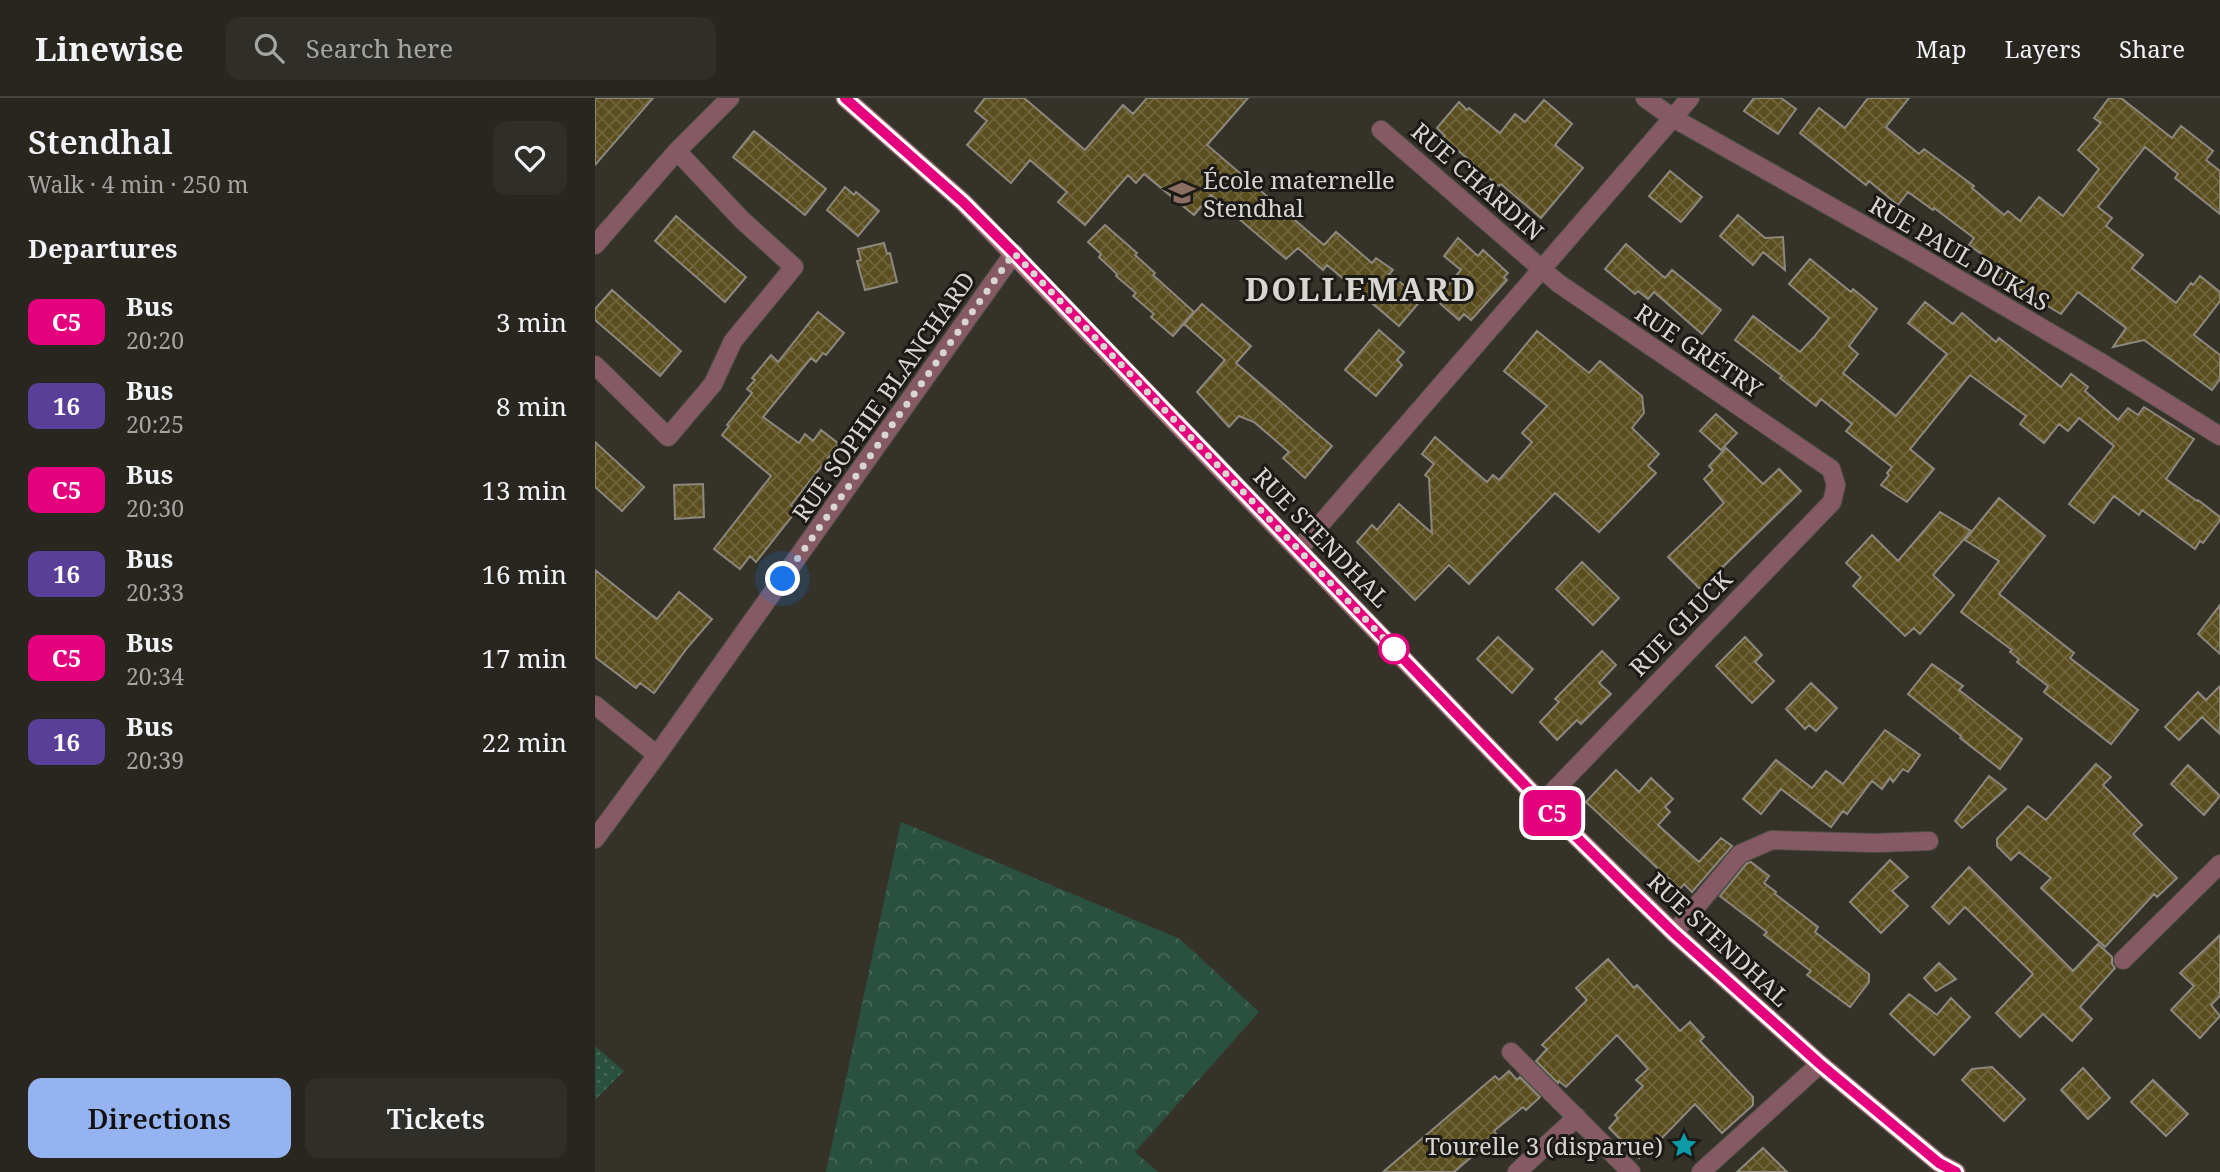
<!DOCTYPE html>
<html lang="en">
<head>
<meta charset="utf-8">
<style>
	:root { --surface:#28261f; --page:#302e28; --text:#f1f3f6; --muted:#a5a5a4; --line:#44433d; --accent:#95b2f1 }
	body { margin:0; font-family:"Noto Serif",serif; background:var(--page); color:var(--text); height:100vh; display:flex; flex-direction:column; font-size:26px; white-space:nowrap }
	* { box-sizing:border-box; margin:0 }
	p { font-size:23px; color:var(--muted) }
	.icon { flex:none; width:38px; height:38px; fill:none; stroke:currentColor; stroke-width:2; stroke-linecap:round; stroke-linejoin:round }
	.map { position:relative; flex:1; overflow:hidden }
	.side { display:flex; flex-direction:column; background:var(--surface); width:595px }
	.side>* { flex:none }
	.badge { padding:0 14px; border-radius:10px; font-size:24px; line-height:46px }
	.you { position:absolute; width:35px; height:35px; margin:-18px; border:5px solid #fff; border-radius:50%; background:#1a73e8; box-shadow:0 0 0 10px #1a73e833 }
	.map>.badge { position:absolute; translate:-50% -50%; box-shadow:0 0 0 4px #fff }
	h2 { padding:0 28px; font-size:26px; line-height:63px }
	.round { display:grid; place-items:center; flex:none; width:74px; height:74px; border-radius:14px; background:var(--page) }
	.headline { display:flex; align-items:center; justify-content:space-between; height:119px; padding:0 28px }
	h1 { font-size:33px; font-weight:600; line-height:52px }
	.action { display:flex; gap:14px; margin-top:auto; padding:14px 28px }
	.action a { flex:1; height:80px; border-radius:14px; background:var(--accent); color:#111; font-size:28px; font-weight:600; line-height:80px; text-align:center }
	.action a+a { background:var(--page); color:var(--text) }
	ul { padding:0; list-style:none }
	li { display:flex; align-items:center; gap:21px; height:84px; padding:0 28px }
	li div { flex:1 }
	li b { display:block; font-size:26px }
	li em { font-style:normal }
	li .badge { min-width:77px; font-weight:700; text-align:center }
	header { display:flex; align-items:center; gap:42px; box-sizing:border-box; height:98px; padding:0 35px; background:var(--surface); border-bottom:2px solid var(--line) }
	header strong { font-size:33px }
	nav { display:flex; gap:38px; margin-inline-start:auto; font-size:24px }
	.search { width:490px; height:63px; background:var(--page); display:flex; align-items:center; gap:18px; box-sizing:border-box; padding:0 24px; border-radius:14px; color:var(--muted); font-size:26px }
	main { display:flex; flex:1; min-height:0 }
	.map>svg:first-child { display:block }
</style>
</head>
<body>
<header>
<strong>Linewise</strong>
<div class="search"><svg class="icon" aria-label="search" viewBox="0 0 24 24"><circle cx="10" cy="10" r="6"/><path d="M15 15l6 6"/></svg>Search here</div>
<nav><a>Map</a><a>Layers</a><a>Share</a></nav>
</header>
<main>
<section class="side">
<div class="headline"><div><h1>Stendhal</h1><p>Walk · 4 min · 250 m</p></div><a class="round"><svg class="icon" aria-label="heart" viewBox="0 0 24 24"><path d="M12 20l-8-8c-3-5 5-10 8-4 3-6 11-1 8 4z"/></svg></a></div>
<h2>Departures</h2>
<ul>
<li><span class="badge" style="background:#e5007d;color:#fff">C5</span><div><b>Bus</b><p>20:20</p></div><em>3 min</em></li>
<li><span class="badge" style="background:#5a3f99;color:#fff">16</span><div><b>Bus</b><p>20:25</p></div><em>8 min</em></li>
<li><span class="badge" style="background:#e5007d;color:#fff">C5</span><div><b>Bus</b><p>20:30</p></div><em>13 min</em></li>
<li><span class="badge" style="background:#5a3f99;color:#fff">16</span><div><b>Bus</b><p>20:33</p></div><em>16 min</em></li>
<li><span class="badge" style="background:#e5007d;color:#fff">C5</span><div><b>Bus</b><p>20:34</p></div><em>17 min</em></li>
<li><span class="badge" style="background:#5a3f99;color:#fff">16</span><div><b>Bus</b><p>20:39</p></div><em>22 min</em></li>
</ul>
<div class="action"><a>Directions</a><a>Tickets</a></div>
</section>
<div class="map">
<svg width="1625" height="1074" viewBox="0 0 1625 1074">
	<defs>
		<pattern id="forest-crowns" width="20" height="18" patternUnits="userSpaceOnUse" patternTransform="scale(1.75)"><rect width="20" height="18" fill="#2a513f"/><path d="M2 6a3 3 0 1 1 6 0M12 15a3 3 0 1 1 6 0" fill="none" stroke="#48695a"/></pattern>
		<pattern id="park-dots" width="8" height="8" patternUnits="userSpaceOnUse" patternTransform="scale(1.75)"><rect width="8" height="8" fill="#2a513f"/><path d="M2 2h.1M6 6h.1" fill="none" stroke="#48695a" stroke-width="1.8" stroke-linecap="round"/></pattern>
		<pattern id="building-cross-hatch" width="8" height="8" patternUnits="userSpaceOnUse" patternTransform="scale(1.75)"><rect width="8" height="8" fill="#5a4d1e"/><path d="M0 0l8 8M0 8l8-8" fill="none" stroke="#71663e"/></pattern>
	</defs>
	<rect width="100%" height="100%" fill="#353229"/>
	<path fill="url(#forest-crowns)" d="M306 724 585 841 664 914 540 1054 563 1074H231Z"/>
	<path fill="url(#park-dots)" d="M0 948 29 973 0 1002Z"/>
	<path fill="url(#building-cross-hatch)" stroke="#8c887e" stroke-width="2" d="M0 0H58L0 67Z
		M390 0H429L490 52 528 7 538 16 552 0H653L612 47 729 147 741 134 777 165 781 160 798 172 794 176 827 201 804 228 732 167 728 172 703 150 691 161 616 97 599 117 549 76 541 85 533 77 490 127 463 104 472 94 435 62 416 85 372 47 392 23 380 13Z
		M1159 0H1186L1201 11 1183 36 1149 13Z
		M1273 0H1314L1291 29 1324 56 1329 51 1379 88 1377 90 1409 117 1413 113 1425 123 1444 99 1468 118 1504 71 1483 52 1506 25 1499 20 1514 0H1526L1577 40 1586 28 1618 53 1611 62 1625 73V116L1580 80 1583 76 1550 49 1503 109 1517 120 1511 128 1548 157 1537 170 1581 205 1596 185 1598 187 1605 178 1625 194V203L1599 237 1625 257V281L1617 292 1549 242 1518 249 1531 230 1483 194 1466 216 1389 170 1395 162 1374 147 1379 140 1339 110 1338 112 1313 94 1303 107 1274 83 1271 87 1205 35 1224 10 1250 30Z
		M949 2 977 26 960 47 988 70 946 120 906 86 904 88 878 67 879 66 848 40 850 38 842 30 864 4 872 12 874 10 905 35 920 16 930 24Z
		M159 33 231 91 210 117 138 59Z
		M1075 73 1107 99 1086 124 1054 98Z
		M250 89 259 97 261 94 284 113 263 138 232 112Z
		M1143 117 1170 140 1188 139 1190 172 1168 154 1158 167 1125 138Z
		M81 118 151 179 130 204 60 143Z
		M510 127 542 155 540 157 560 175 558 177 599 214 578 238 556 219 559 216 538 198 541 195 521 178 522 176 504 159 506 156 493 144Z
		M863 140 883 158 888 152 913 175 909 179 912 182 876 222 869 216 864 222 841 202 866 172 849 158Z
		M289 145 292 156 295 155 302 184 270 192 262 163 266 162 263 151Z
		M1031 146 1070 180 1077 172 1126 212 1107 236 1059 194 1053 201 1043 193 1040 196 1010 171Z
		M1215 161 1256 194 1258 191 1282 211 1254 248 1263 256 1248 275 1301 318 1352 256 1313 225 1330 204 1358 226 1367 215 1401 244 1404 240 1466 289 1476 276 1493 289 1490 293 1523 322 1533 310 1543 317 1549 309 1599 341 1571 381 1602 403 1603 402 1625 419V422L1608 445 1605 443 1600 451 1547 412 1544 417 1519 398 1499 425 1474 406 1519 348 1484 320 1473 333 1464 326 1449 345 1425 326 1431 318 1375 277 1315 351 1339 371 1312 404 1286 387 1294 377 1292 375 1297 369 1251 333 1257 326 1226 301 1221 308 1185 280 1187 278 1140 242 1158 218 1205 254 1219 239 1234 220 1194 186Z
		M17 192 86 253 65 278 0 222V211Z
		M607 206 656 248 641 265 737 348 710 380 688 360 694 354 659 324 644 318 634 329 602 294 630 262 589 226Z
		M223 214 249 235 231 257 228 255 221 264 216 260 168 319 204 345 210 336 218 343 226 332 244 346 196 407 202 412 161 464 155 458 145 471 119 451 176 378 127 337 134 328 132 327 157 295 152 291 160 282 157 280 176 257 183 264Z
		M784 232 809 254 802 262 807 267 781 298 750 272Z
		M942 233 994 275 1005 263 1047 298 1049 315 1037 330 1064 356 1053 368 1061 375 1004 434 960 395 874 486 854 467 820 502 762 444 777 427 782 432 804 406 837 435 834 380 830 377 839 366 827 356 840 339 892 384 898 377 904 382 937 344 927 335 952 308 909 273Z
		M1121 316 1142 335 1126 352 1105 333Z
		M0 344 49 389 27 413 0 389Z
		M1131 350 1168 386 1184 371 1206 393 1105 491 1073 459 1129 405 1109 381 1118 372 1114 368Z
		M108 386 109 419 80 421 79 387Z
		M1404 400 1450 438 1404 496 1479 555 1475 560 1543 612 1516 646 1449 594 1453 588 1422 564 1424 561 1415 554 1417 552 1366 514 1404 463 1370 442Z
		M1345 414 1376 433 1338 477 1359 497 1325 536 1319 530 1310 538 1258 488 1266 479 1251 465 1277 437 1303 463Z
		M987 464 1024 500 998 527 961 491Z
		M0 472 62 521 84 494 117 521 92 550 59 595 45 585 41 590 0 559Z
		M1625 507V556L1603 536Z
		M903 539 938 571 917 595 882 561Z
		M1150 539 1167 557 1160 564 1179 583 1157 605 1121 568Z
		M1007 553 1021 567 1004 585 1016 596 986 626 982 622 962 642 945 624 964 604 960 601Z
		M1337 566 1368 588 1364 592 1427 641 1405 671 1365 640 1366 638 1313 596Z
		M1216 585 1242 610 1221 633 1214 627 1210 631 1191 611Z
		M1625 588V636L1607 619 1584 642 1570 629 1603 594 1611 602Z
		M1290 632 1325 657 1313 674 1308 671 1298 684 1295 680 1287 691 1277 683 1252 716 1248 713 1236 729 1186 691 1166 716 1148 701 1181 662 1217 690 1231 673 1248 686Z
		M1501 666 1516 679 1508 687 1547 727 1538 736 1582 780 1562 799 1559 796 1510 849 1446 790 1456 780 1424 754 1416 762 1402 748V741L1433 708 1451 722Z
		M1593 667 1625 698 1609 717 1576 686Z
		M1021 672 1044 694 1056 680 1078 701 1070 709 1075 714 1063 727 1104 764 1126 740 1137 748 1097 794 1089 786 1085 791 991 704Z
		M1394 678 1411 691 1367 730 1360 723Z
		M1295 762 1313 779 1297 793 1313 808 1286 835 1255 804Z
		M1156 764 1174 778 1169 785 1181 794 1180 796 1223 829 1220 834 1274 876V884L1255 909 1212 877 1216 873 1169 837 1172 834 1125 798 1152 765Z
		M1374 769 1478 873 1503 846 1517 859V866L1520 870 1485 909 1497 921 1477 943 1448 916 1425 939 1401 915 1438 876 1370 809 1354 826 1337 809Z
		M1625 837V898L1616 907 1625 918 1605 940 1576 912 1599 888 1585 875Z
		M1013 861 1039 890 1042 887 1085 933 1095 924 1109 939 1105 943 1158 999V1007L1127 1035 1100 1006 1066 1041 1063 1039 1044 1060 1014 1030 1023 1020 1020 1017 1048 988 1041 982 1053 971 1022 937 971 989 964 983 963 985 941 963 952 951 947 947 992 902 981 890Z
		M1344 865 1361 881 1341 893 1329 880Z
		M1314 896 1342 917 1356 900 1375 919 1339 957 1295 916Z
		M1397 969 1430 1001 1409 1023 1367 982 1377 971Z
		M1488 970 1515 1000 1493 1021 1466 992Z
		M914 973 922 982 925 979 945 999 931 1012 928 1009 899 1033 902 1037 859 1074H788L900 978 904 982Z
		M1558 982 1593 1016 1571 1038 1536 1004Z
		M1168 1050 1192 1074H1142Z"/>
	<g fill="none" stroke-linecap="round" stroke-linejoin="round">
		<g stroke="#525047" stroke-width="20">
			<path id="street" d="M1050 0 1078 20 1315 153 1505 264 1625 338
				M786 32 963 185 1236 371 1241 387 1237 404 947 705
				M0 147 82 53 135 0
				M0 267 73 339 118 286 138 243 199 169 147 122 82 53
				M704 451 1095 0
				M0 607 62 657
				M0 741 62 657 419 155
				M1079 835 1145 756 1177 742 1280 745 1334 743
				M1528 862 1625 766
				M916 954 1036 1074
				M922 1074 982 1019
				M1106 1074 1225 966"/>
		</g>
		<g stroke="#525047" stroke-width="20">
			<path id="secondary" d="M250 0 368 104 947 705 1079 835 1225 966 1344 1065 1361 1074"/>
		</g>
		<use href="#street" stroke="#855a64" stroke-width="18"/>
		<use href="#secondary" stroke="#b26f80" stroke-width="18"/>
	</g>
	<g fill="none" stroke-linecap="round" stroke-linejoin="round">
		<g stroke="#fff" stroke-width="16">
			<path id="line" d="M250 0 368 104 419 155 947 705 1041 798 1079 835 1225 966 1344 1065 1361 1074"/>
		</g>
		<use href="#line" stroke="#e5007d" stroke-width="10"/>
		<path stroke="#d8d6d1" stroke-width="7" stroke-dasharray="0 12.6" d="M188 481 419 155 799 551"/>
	</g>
	<defs>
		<g id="school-bare" transform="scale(2.1)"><path d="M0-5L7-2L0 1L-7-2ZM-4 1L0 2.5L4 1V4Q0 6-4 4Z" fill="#8d6e63" stroke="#1b1a16" stroke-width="2.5" paint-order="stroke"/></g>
		<g id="sight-bare" transform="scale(2.1)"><path d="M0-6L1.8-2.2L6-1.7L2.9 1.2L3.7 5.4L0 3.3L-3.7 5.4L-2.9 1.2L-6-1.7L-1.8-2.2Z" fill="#0f9aa8" stroke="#1b1a16" stroke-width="2.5" paint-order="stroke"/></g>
	</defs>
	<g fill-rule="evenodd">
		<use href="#school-bare" x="587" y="95"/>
		<use href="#sight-bare" x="1089" y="1047"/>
	</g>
	<circle fill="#fff" stroke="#e5007d" stroke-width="3.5" cx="799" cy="551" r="14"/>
	<g text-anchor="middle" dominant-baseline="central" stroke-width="6" stroke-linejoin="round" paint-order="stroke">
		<g font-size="24" fill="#d8d6d1" stroke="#1b1a16" text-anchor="start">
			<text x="608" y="81">École maternelle<tspan x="608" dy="28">Stendhal</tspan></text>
			<text x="1068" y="1047" text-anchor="end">Tourelle 3 (disparue)</text>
		</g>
		<g font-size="24" fill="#d8d6d1" stroke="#1b1a16">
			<text transform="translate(883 83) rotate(41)">RUE CHARDIN</text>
			<text transform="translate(1365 155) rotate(30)">RUE PAUL DUKAS</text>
			<text transform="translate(1104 252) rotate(34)">RUE GRÉTRY</text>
			<text transform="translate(288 298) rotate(-55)">RUE SOPHIE BLANCHARD</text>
			<text transform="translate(727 439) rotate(46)">RUE STENDHAL</text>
			<text transform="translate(1085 525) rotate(-46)">RUE GLUCK</text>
			<text transform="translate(1124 841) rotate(43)">RUE STENDHAL</text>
		</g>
		<g font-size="32" font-weight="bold" letter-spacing="2" fill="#d8d6d1" stroke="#1b1a16">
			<text x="766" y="190">DOLLEMARD</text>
		</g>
	</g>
</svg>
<div class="you" style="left:188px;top:481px"></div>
<b class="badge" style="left:957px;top:715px;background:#e5007d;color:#fff">C5</b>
</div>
</main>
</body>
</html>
